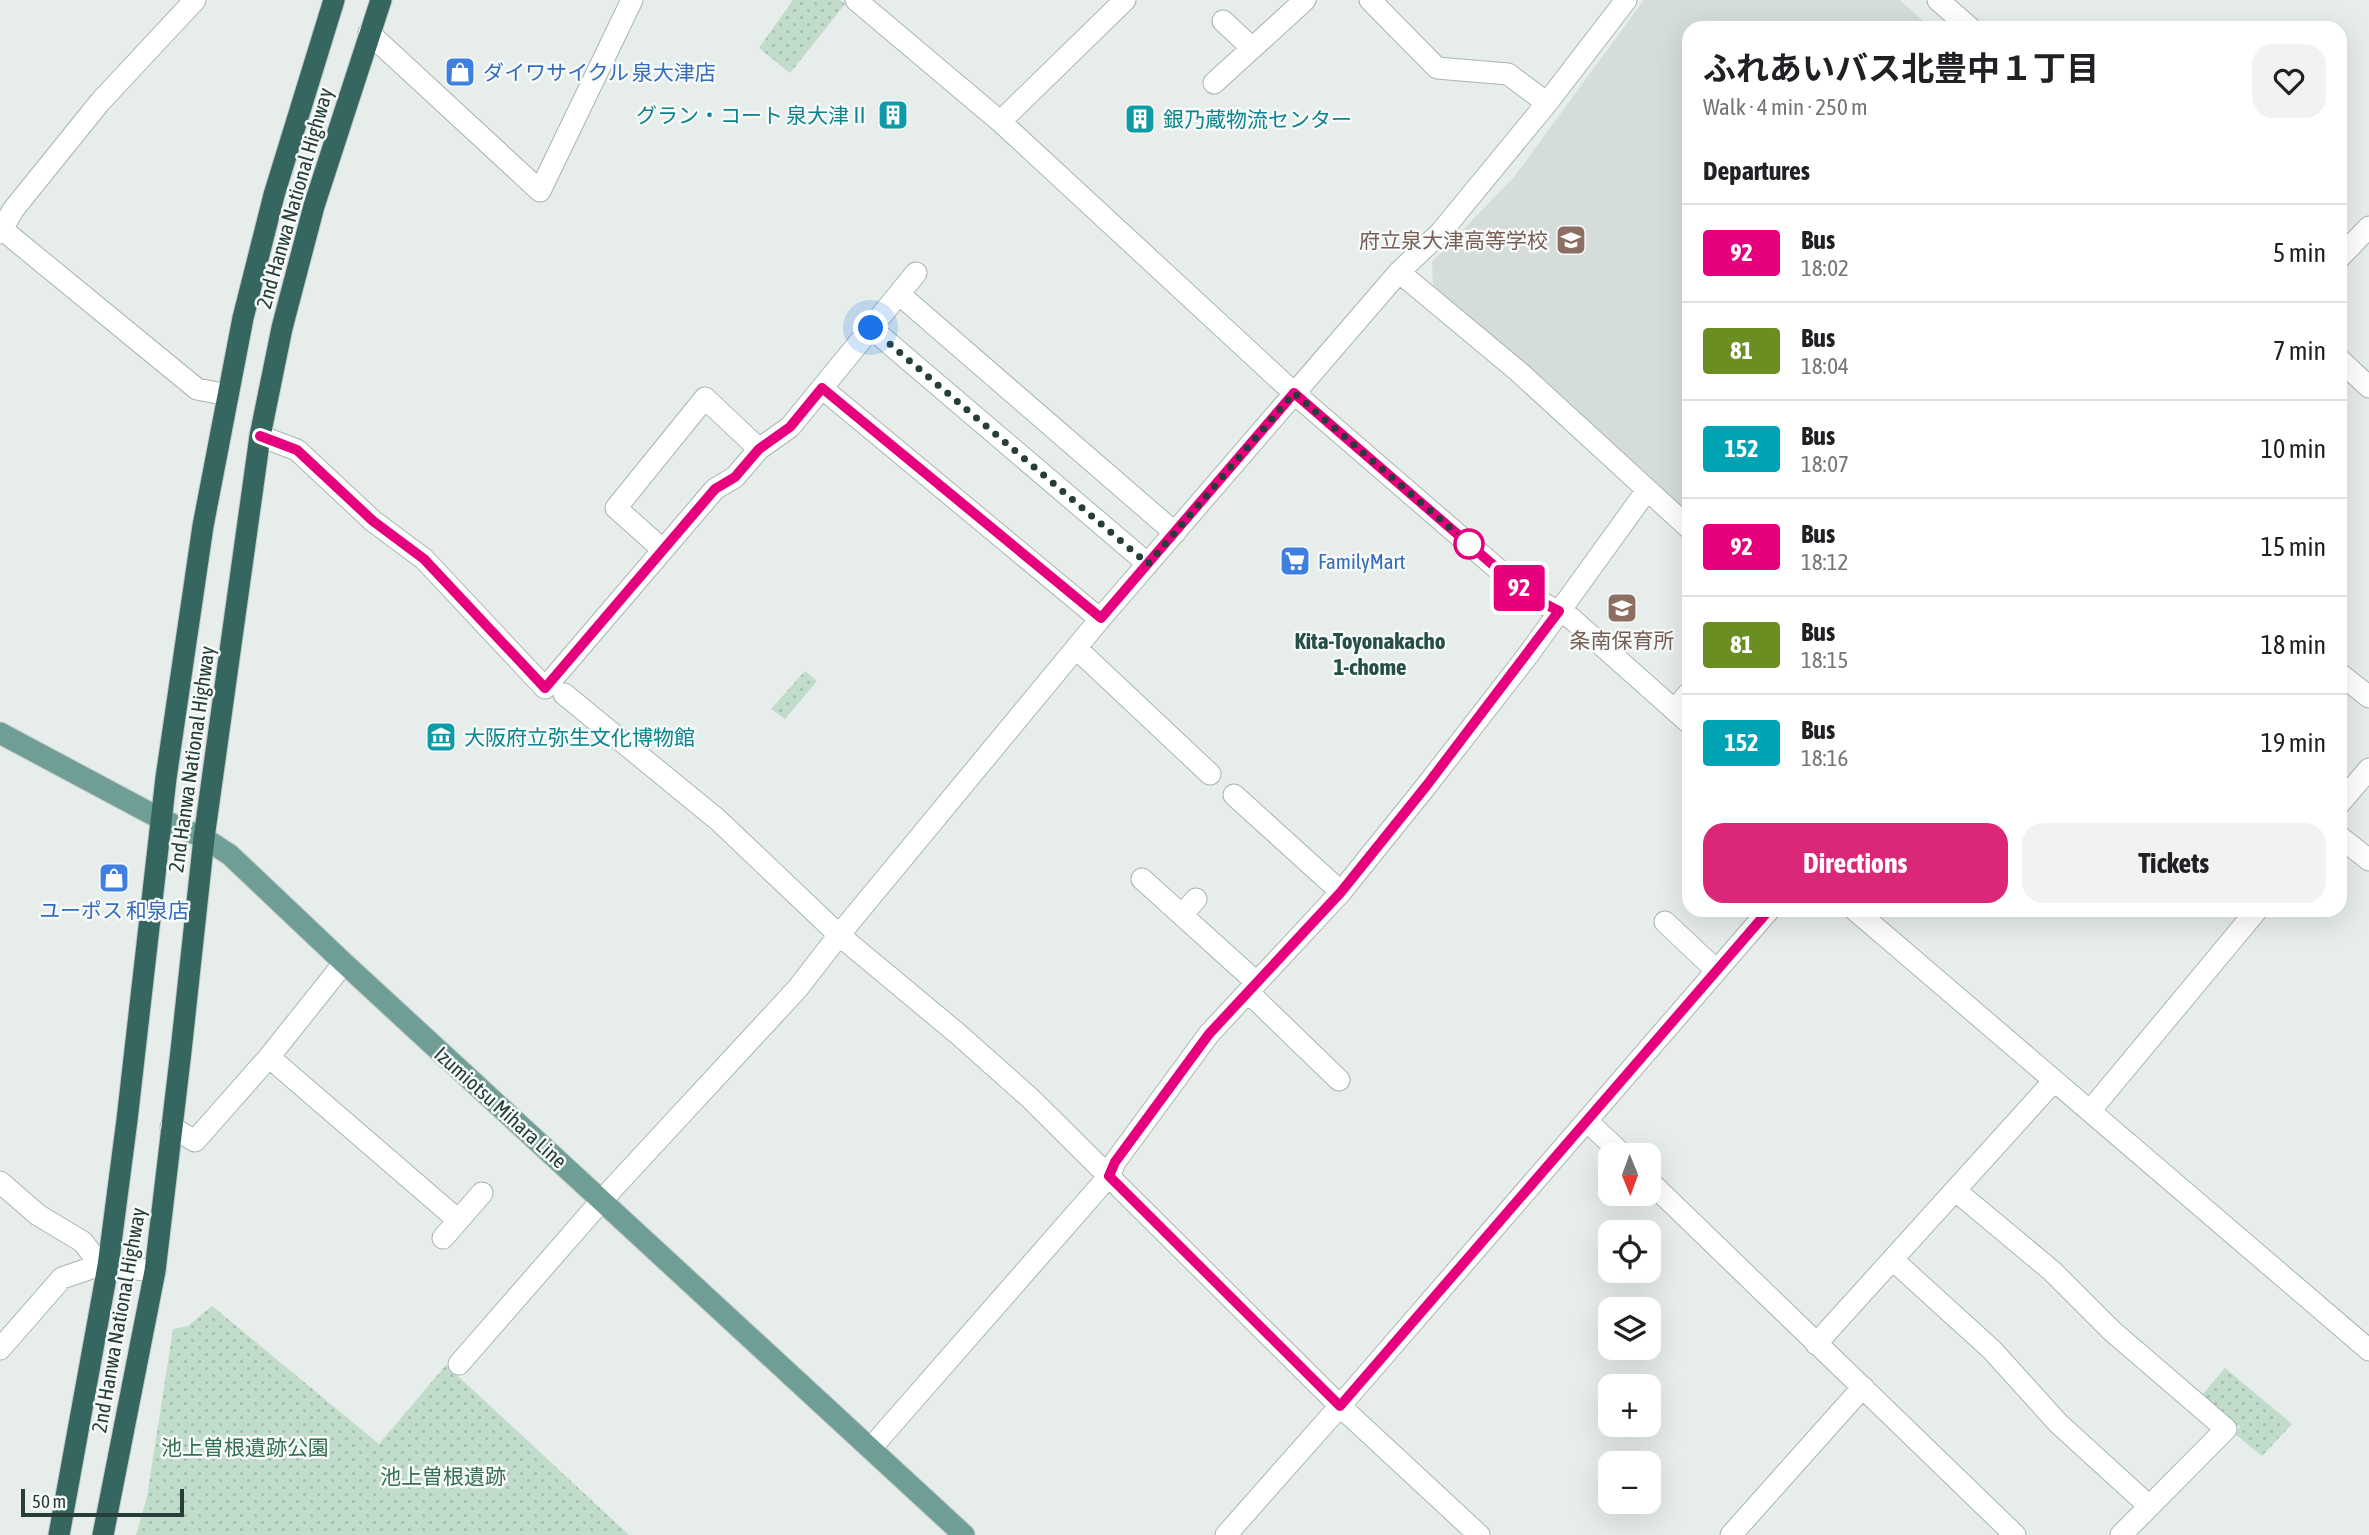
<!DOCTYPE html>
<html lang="en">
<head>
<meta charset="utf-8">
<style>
	:root { --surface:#fff; --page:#f2f2f2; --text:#202124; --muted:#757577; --line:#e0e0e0; --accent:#db2777 }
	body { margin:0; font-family:"Asap Condensed","Noto Sans JP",sans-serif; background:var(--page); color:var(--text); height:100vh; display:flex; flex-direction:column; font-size:26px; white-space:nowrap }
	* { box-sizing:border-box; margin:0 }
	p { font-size:23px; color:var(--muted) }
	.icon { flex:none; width:38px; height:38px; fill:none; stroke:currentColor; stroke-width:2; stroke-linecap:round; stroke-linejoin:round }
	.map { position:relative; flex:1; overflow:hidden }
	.panel { position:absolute; left:1682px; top:21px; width:665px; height:896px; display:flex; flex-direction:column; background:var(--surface); border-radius:21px; box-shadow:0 7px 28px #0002 }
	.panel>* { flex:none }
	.badge { padding:0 14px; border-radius:5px; font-size:24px; line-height:46px }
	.needle { width:46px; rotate:179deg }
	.controls { position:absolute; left:1598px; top:1143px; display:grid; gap:14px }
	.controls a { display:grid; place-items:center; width:63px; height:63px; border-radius:14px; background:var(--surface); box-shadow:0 7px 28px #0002; font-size:35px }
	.scale { position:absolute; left:21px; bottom:18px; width:163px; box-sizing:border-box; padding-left:7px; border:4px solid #263d39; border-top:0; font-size:19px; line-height:24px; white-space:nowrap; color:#263d39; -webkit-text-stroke:5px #f6faf8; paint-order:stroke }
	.you { position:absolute; width:35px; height:35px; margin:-18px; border:5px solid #fff; border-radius:50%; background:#1a73e8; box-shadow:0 0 0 10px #1a73e833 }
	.map>.badge { position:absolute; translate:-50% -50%; box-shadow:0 0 0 4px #fff }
	h2 { padding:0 21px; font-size:26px; line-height:63px }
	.round { display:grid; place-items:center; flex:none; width:74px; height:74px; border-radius:21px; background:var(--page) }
	.headline { display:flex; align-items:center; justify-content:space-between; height:119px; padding:0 21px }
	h1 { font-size:33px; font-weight:700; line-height:52px }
	.cta { display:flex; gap:14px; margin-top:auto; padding:14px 21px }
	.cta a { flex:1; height:80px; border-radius:21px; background:var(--accent); color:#fff; font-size:28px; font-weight:700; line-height:80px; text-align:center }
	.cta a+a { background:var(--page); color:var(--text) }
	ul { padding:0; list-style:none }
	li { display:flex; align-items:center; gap:21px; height:98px; padding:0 21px; border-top:2px solid var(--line) }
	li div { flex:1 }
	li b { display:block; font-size:26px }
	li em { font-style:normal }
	li .badge { min-width:77px; font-weight:700; text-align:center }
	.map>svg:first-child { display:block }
</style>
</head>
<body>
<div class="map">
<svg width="2369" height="1535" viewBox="0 0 2369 1535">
	<defs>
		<pattern id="park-dots" width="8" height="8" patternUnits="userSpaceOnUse" patternTransform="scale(1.75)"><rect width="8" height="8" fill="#c1dcca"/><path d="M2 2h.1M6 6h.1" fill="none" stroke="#a6beae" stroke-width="1.8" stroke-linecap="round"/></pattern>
	</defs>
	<rect width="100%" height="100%" fill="#e6edea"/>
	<path fill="#d4ddda" d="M1644 0H1900L1931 28H1689V516L1433 285 1432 262 1514 177Z"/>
	<path fill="url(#park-dots)" d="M793 0H840L845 4 790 73 759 48Z
		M805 671 817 681 785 719 771 709Z
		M212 1306 379 1444 446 1365 629 1535H136L147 1497 173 1329 188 1326Z
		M2225 1368 2292 1424 2262 1456 2235 1434 2240 1427 2202 1395Z"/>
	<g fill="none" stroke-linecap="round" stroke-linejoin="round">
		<g stroke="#a9b5b1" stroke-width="23">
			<path id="minor" d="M856 0 1002 123 1294 393 1529 596 1571 618 1689 723
				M1370 0 1437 68 1508 74 1547 103
				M1938 0 1970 28
				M1223 21 1252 48
				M369 33 540 191 632 0
				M1214 83 1305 0
				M1002 123 1007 115 1125 0
				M3 230 197 389 228 395
				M0 233 13 210 100 102 195 0
				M2340 257 2369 227
				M1399 272 1519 372 1689 528
				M899 294 1175 533
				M871 328 1148 564
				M2340 360 2369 387
				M822 388 1100 619
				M260 436 297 450 373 521 424 559 545 688 715 489 735 477 759 449 790 427 916 273
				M662 549 616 508 705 398 759 449
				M1076 648 1210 774
				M2340 674 2369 697
				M564 694 718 820 839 935 958 1034 1030 1098 1340 1406 1479 1535
				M1674 710 1689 693
				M1234 795 1341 892
				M2340 803 2369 769
				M2340 837 2369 860
				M1142 879 1256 982
				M1855 910 2369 1350
				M1182 915 1196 899
				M1665 922 1716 970
				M1248 992 1339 1080
				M269 1057 458 1220
				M2090 1111 2257 910
				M1587 1121 1623 1155
				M171 1127 195 1141 269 1057 344 963
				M1648 1180 2015 1535
				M0 1182 38 1215 83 1242 100 1265
				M1956 1191 2052 1271 2112 1331 2226 1429 2121 1535
				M443 1238 482 1193
				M1893 1260 1992 1350 2058 1423 2149 1506
				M1816 1344 2053 1082
				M0 1349 62 1278 100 1265 155 1271
				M459 1364 602 1200 798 988 839 935 1100 619 1399 272 1441 232 1547 103 1626 0
				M871 1448 1109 1176 1115 1162 1209 1034 1341 892 1427 785 1528 655 1647 490
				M1226 1535 1340 1406 1769 910
				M1731 1535 1863 1387"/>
		</g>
		<g stroke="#c2c9c8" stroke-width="23">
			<path id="major" d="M0 733 161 819 204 838 230 855 344 963 964 1535"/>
		</g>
		<g stroke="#c2c9c8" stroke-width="23">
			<path id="highway" d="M59 1535 108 1266 127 1120 166 778 203 526 243 318 274 195 334 0
				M103 1535 155 1271 181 1051 204 838 260 436 282 328 314 206 381 0"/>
		</g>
		<use href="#minor" stroke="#fff" stroke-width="21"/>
		<use href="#major" stroke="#6f9e96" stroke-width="21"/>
		<use href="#highway" stroke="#356760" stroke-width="21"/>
	</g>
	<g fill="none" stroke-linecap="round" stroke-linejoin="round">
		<g stroke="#fff" stroke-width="16">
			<path id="line" d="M260 436 297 450 373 521 424 559 545 688 715 489 735 477 759 449 790 427 822 388 1101 618 1294 393 1529 596 1559 611 1427 785 1341 892 1209 1034 1115 1162 1109 1176 1340 1406 1769 910"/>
		</g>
		<use href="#line" stroke="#e6007e" stroke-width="10"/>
		<path stroke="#263d39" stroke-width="7" stroke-dasharray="0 12.6" d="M871 328 1148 564 1294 393 1470 545 1469 544"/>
	</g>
	<defs>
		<g id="shop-square" transform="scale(1.575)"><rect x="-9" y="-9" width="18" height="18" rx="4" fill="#3f7fe0" stroke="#f6faf8"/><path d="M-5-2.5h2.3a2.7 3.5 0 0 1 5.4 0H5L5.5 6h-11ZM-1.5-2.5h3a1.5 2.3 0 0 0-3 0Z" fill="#fff"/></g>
		<g id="building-square" transform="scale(1.575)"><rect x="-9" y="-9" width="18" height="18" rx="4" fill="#0f9aa8" stroke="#f6faf8"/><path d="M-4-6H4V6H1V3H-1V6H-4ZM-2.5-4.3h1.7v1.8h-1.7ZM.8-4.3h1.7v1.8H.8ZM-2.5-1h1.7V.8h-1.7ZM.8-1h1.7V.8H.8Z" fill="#fff"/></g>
		<g id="school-square" transform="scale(1.575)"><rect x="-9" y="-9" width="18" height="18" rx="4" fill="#8d6e63" stroke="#f6faf8"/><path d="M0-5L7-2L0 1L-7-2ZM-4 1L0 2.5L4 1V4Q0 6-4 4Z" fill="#fff"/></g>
		<g id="supermarket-square" transform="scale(1.575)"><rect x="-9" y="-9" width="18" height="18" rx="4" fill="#3f7fe0" stroke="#f6faf8"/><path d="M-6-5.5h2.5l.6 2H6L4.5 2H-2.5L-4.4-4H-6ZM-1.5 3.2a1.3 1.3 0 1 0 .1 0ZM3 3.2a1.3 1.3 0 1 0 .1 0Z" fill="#fff"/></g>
		<g id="museum-square" transform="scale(1.575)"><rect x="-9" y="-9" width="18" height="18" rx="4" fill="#0f9aa8" stroke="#f6faf8"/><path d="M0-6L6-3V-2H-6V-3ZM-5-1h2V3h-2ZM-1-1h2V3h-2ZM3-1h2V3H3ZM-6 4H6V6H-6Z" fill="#fff"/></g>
	</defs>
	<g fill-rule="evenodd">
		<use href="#shop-square" x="460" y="72"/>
		<use href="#building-square" x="893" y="115"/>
		<use href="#building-square" x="1140" y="119"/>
		<use href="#school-square" x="1571" y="240"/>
		<use href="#supermarket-square" x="1295" y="561"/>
		<use href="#school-square" x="1622" y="608"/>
		<use href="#museum-square" x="441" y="737"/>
		<use href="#shop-square" x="114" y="878"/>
	</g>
	<circle fill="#fff" stroke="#e6007e" stroke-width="3.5" cx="1469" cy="544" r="14"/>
	<g text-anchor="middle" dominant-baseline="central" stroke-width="5" stroke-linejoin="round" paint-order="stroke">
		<g font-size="21" fill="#366cbe" stroke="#f6faf8" text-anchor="start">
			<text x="483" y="72">ダイワサイクル 泉大津店</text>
			<text x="1318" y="561">FamilyMart</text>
			<text x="114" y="910" text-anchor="middle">ユーポス 和泉店</text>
		</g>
		<g font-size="21" fill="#0d838f" stroke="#f6faf8" text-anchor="start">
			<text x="870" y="115" text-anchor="end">グラン・コート 泉大津Ⅱ</text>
			<text x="1163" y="119">銀乃蔵物流センター</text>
			<text x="464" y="737">大阪府立弥生文化博物館</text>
		</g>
		<g font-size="21" fill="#263d39" stroke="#f6faf8">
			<text transform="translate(294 198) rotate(-74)">2nd Hanwa National Highway</text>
			<text transform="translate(191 759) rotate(-82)">2nd Hanwa National Highway</text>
			<text transform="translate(501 1107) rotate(42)">Izumiotsu Mihara Line</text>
			<text transform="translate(118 1320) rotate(-80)">2nd Hanwa National Highway</text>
		</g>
		<g font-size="21" fill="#785e54" stroke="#f6faf8" text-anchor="end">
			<text x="1548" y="240">府立泉大津高等学校</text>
			<text x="1622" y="640" text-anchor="middle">条南保育所</text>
		</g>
		<g font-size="21" fill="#357050" stroke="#f6faf8">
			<text x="245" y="1447">池上曽根遺跡公園</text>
			<text x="443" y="1476">池上曽根遺跡</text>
		</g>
		<g font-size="23" font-weight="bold" fill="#244e47" stroke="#f6faf8">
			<text x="1370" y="641">Kita-Toyonakacho<tspan x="1370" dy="26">1-chome</tspan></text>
		</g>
	</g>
</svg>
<div class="controls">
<a><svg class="needle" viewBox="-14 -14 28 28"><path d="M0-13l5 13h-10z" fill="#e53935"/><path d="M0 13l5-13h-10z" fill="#757577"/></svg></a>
<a><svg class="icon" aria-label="locate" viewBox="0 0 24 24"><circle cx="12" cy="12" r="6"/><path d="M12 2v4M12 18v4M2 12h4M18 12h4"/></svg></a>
<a><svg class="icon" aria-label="layers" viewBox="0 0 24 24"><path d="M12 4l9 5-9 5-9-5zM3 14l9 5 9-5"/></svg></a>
<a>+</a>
<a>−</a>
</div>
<div class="scale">50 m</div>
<div class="you" style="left:871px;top:328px"></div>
<b class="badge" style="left:1519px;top:588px;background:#e6007e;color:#fff">92</b>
<section class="panel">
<div class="headline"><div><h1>ふれあいバス北豊中１丁目</h1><p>Walk · 4 min · 250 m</p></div><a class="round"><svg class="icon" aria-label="heart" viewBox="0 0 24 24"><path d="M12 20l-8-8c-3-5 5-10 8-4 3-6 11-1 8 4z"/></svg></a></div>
<h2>Departures</h2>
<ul>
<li><span class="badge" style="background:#e6007e;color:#fff">92</span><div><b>Bus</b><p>18:02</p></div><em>5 min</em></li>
<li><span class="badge" style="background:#6b8e23;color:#fff">81</span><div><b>Bus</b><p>18:04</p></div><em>7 min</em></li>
<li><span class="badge" style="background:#00a3b4;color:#fff">152</span><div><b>Bus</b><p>18:07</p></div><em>10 min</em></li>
<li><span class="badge" style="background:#e6007e;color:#fff">92</span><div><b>Bus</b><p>18:12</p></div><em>15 min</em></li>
<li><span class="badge" style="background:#6b8e23;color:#fff">81</span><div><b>Bus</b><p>18:15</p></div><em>18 min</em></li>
<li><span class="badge" style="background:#00a3b4;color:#fff">152</span><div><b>Bus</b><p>18:16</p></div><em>19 min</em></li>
</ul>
<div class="cta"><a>Directions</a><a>Tickets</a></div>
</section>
</div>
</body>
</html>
